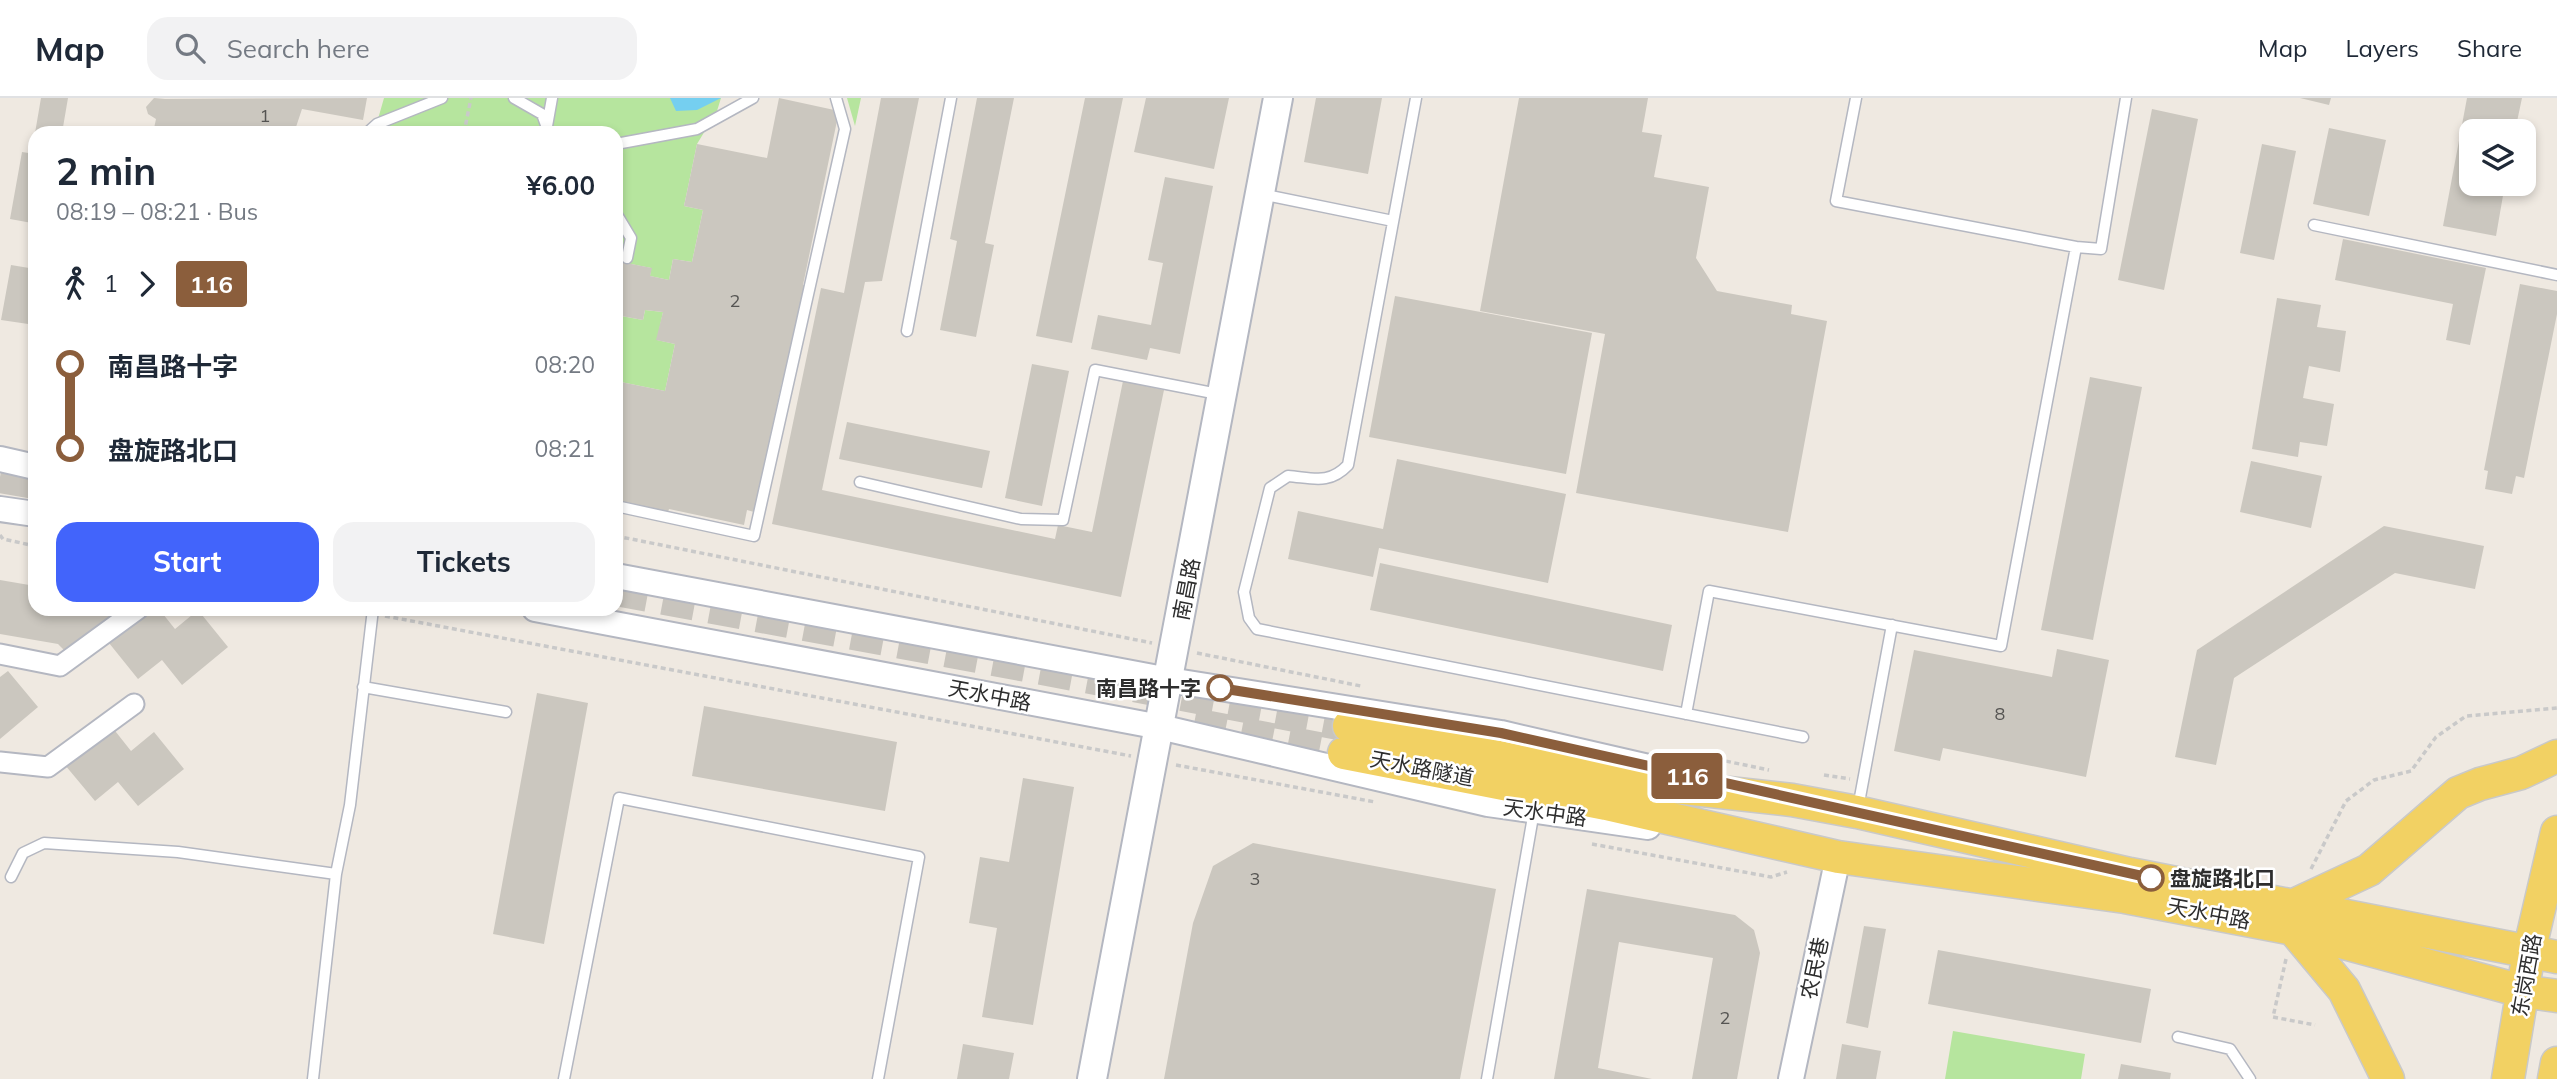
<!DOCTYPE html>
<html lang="en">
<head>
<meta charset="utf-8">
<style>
	:root { --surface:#fff; --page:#f2f2f3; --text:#1f2937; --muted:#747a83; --line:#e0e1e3; --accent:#4264fb }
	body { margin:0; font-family:Mulish,"Noto Sans SC",sans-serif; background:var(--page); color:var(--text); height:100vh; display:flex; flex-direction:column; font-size:26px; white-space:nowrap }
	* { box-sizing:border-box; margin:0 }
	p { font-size:23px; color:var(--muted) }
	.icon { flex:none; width:38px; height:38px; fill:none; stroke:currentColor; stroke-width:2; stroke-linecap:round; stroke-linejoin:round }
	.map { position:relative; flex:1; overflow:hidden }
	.panel { position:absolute; left:28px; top:28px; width:595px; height:490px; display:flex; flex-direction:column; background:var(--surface); border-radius:21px; box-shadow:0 4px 10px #0003 }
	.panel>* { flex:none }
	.badge { padding:0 14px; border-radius:5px; font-size:24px; line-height:46px }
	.tools { position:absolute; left:2459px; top:21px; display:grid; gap:14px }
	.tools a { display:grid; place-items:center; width:77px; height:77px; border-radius:14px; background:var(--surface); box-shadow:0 4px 10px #0003; font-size:35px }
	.map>.badge { position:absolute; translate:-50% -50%; box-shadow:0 0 0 4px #fff }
	.legs { display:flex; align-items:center; gap:10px; height:77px; padding:0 28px; font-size:23px }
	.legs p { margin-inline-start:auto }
	.overview { display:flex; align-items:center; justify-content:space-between; height:119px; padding:0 28px }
	h1 { font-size:38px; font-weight:700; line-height:52px }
	.button { display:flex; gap:14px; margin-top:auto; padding:14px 28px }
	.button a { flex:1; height:80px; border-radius:21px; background:var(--accent); color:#fff; font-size:28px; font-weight:700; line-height:80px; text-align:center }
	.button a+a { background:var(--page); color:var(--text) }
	ul { padding:0 28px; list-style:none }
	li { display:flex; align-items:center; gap:24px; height:84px; font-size:26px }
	li i { display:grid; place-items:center; width:10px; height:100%; margin:0 9px; background:currentColor }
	li i::after { content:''; width:18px; height:18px; margin:-9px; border:5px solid; border-radius:50%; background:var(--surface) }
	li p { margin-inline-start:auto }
	li:first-child i { background:linear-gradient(#0000 50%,currentColor 0) }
	li:last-child i { background:linear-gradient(currentColor 50%,#0000 0) }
	header { display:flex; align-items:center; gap:42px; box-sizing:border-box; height:98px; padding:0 35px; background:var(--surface); border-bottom:2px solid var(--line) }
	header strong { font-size:33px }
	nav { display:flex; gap:38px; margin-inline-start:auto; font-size:24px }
	.search { width:490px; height:63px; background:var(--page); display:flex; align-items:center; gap:18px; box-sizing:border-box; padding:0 24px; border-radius:21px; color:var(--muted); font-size:26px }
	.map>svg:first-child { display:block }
</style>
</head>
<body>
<header>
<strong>Map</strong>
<div class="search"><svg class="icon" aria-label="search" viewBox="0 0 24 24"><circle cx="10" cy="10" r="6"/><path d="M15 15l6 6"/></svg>Search here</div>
<nav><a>Map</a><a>Layers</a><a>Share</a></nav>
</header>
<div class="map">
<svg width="2557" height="981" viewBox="0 0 2557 981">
	<rect width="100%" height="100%" fill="#efe9e1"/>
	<path fill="#b6e59e" d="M384 0H721L717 13 697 46 684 108 703 112 692 164 673 161 669 182 650 178 651 170 616 163V35H374Z
		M847 0H861L855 28Z
		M645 212 663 214 657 242 675 246 665 293 616 283V217L643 222Z
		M1953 933 2085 956 2081 981H1945Z"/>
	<path fill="#75cff0" d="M670 0H721L697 12 676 13Z"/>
	<path fill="#cbc7bf" d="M41 0H68L62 35H35Z
		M154 0 165 1 367 0 363 22 302 11 294 35H153L156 21 148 16 146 9Z
		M779 0 839 13 803 187 809 189 789 283 782 284 754 414 747 412 744 427 669 411 667 417 616 406V283L665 293 675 246 656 242 663 214 645 212 643 222 616 217V163L652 170 650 178 669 182 673 161 692 164 703 112 684 108 697 46 767 60Z
		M881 0H919L882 183 865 184 822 392 1055 441 1058 427 1092 434 1123 283 1164 292 1121 499 772 426 821 190 844 195Z
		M977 0H1014L985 145 994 147 976 239 940 232 957 143 950 141Z
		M1085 0H1123L1072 245 1036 238Z
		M1146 0H1229L1214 71 1134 54Z
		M1316 0H1382L1368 76 1304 64Z
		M1519 0H1648L1642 34 1662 37 1654 79 1709 89 1696 160 1717 193 1792 207 1791 216 1827 223 1788 434 1576 395 1605 236 1480 213Z
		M2300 0H2331L2329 7Z
		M2467 0H2522L2515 33H2471V86H2505L2496 138 2443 128Z
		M2152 11 2198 21 2164 192 2118 182Z
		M2329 30 2386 42 2369 118 2313 106Z
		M2262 46 2296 53 2274 162 2240 155Z
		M22 54 35 56 32 125 10 121Z
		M1165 79 1213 88 1180 256 1150 250 1147 262 1091 251 1098 217 1151 227 1163 165 1148 162Z
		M2343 141 2486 170 2470 247 2446 242 2453 206 2335 182Z
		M11 167 35 171V227L1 222Z
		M2520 186 2557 193V216L2524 380 2516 378 2512 396 2485 391 2488 373 2484 372Z
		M1395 198 1592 235 1566 376 1369 339Z
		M2277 200 2321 207 2317 229 2346 233 2340 274 2309 268 2303 300 2334 306 2327 348 2300 344 2298 359 2252 351Z
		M1032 266 1069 273 1042 408 1005 400Z
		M2090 279 2142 289 2093 542 2041 532Z
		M847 324 990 353 982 390 839 361Z
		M1397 361 1566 396 1548 485 1379 450 1373 479 1288 461 1298 413 1383 431Z
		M2251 363 2322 378 2311 430 2240 414Z
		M2384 428 2484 448 2475 491 2395 475 2234 580 2216 667 2175 659 2197 552Z
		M1380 465 1672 527 1663 573 1370 512Z
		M0 482 35 488V511H123L65 553 58 546 0 536Z
		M151 511H159L175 531 198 512 228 549 182 587 162 562 138 581 109 545Z
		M2057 551 2109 562 2086 679 1943 650 1940 663 1894 653 1914 552 2052 579Z
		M8 573 38 609 0 641V579Z
		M537 595 588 605 544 846 493 836Z
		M704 608 897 644 885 713 692 678Z
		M112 629 131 653 154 634 184 671 138 708 118 684 95 703 65 667Z
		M1023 680 1074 689 1033 927 982 919 997 830 969 825 980 759 1009 764Z
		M1253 745 1496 791 1460 981H1164L1193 825 1213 768Z
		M1587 791 1735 817 1754 832 1760 855 1737 981H1692L1713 860 1619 844 1598 970 1652 981H1554Z
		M1864 828 1886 831 1868 930 1846 925Z
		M1938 852 2151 891 2141 945 1928 906Z
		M963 946 1014 955 1009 981H957Z
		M1842 946 1881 953 1876 981H1836Z
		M2121 966 2171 975 2170 981H2118Z"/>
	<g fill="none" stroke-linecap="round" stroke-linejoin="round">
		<path stroke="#c8c4bd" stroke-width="32" stroke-dasharray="32 16" stroke-linecap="butt" d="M0 379 35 385
			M616 492 1349 628
			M1194 626 1344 655"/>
		<g stroke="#b4b7c1" stroke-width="13">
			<path id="service" d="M514 0 542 16 549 35
				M1416 0 1348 367C1329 387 1313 380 1288 378L1270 390 1244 494 1249 520 1257 531 1803 639
				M547 28 552 0
				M367 35 377 26 442 0
				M616 46 697 31 753 0
				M1261 96 1393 123
				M616 115 631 140 627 160
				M2314 127 2557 177
				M2076 149 2101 151 2126 0
				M907 233 951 0
				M860 384 1021 421 1063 422 1095 272 1218 296
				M616 408 754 438 845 31 836 0
				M363 589 506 614
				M1686 616 1709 493 2001 548 2076 149 1836 103 1856 0
				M1858 710 1892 527
				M336 776 350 707 373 511
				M11 779 23 755 44 745 178 754 336 776 313 981
				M2178 939 2230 951 2250 981
				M564 981 619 700 919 759 878 981
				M1487 981 1534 713"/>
		</g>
		<g stroke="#b4b7c1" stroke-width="23">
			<path id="minor" d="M0 556 60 568 138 511
				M0 664 48 669 134 606"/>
		</g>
		<g stroke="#b4b7c1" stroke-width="28">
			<path id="tertiary" d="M0 361 35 369
				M0 411 35 416
				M616 478 1169 582 1501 635 1692 679
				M535 511 1160 629 1488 706 1648 729
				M1791 981 1838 759"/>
		</g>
		<g stroke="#b4b7c1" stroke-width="32">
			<path id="secondary" d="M1092 981 1278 0"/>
		</g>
		<g stroke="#c9c9c9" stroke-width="35">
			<path id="primary" d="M1349 628 1611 682 1792 702 1857 714 2130 776 2557 859
				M1344 655 1606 706 1838 759 2125 799 2293 831 2522 893 2557 898
				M2292 808 2369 772 2458 695 2480 686 2521 675 2557 658
				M2293 831 2344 892 2388 981
				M2508 981 2529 854 2557 734
				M2554 981 2557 965"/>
		</g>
		<path stroke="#c9c9c9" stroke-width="3.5" stroke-dasharray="5 3.5" stroke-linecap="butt" d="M464 35 471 0
			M0 437 3 441 35 448
			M616 438 1152 545
			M349 511 360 513
			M385 518 1131 658
			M1197 555 1361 588
			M1701 658 1769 672
			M1176 667 1375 704
			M1824 677 1850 681
			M1592 746 1771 779 1787 774
			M2311 771 2346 703 2374 682 2411 673 2436 639 2466 618 2557 610
			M2286 861 2273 919 2315 927"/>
		<use href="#service" stroke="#fff" stroke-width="10"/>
		<use href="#minor" stroke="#fff" stroke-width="19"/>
		<use href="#tertiary" stroke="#fff" stroke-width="24"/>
		<use href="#secondary" stroke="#fff" stroke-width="28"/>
		<use href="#primary" stroke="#f2d163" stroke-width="32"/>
	</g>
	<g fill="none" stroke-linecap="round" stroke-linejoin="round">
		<g stroke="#fff" stroke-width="16">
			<path id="line-1" d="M1220 590 1501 635 2151 780"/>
		</g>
		<use href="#line-1" stroke="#8b5e3c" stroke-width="10"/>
	</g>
	<g fill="#fff" stroke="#8b5e3c" stroke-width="3.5">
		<circle cx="1220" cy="590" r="12"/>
		<circle cx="2151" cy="780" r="12"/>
	</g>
	<g text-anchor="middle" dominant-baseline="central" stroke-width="5" stroke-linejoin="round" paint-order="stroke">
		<g font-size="18" fill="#555452">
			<text x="265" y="17">1</text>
			<text x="735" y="202">2</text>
			<text x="2000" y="615">8</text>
			<text x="1255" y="780">3</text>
			<text x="1725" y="919">2</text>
		</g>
		<g font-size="21" fill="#2e2e2e" stroke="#fff">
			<text transform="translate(1186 491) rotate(-79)">南昌路</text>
			<text transform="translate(990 597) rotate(11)">天水中路</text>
			<text transform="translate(1422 670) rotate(11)">天水路隧道</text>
			<text transform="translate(1545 714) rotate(8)">天水中路</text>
			<text transform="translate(2209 815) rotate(11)">天水中路</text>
			<text transform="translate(1814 870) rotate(-78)">农民巷</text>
			<text transform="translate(2526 877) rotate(-80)">东岗西路</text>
		</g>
		<g font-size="21" font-weight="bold" fill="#2e2e2e" stroke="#fff" text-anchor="end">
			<text x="1201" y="590">南昌路十字</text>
			<text x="2170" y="780" text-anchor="start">盘旋路北口</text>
		</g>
	</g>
</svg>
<div class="tools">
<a><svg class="icon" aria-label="layers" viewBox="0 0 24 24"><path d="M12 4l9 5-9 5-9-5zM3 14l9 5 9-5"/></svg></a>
</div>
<b class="badge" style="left:1687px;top:678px;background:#8b5e3c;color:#fff">116</b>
<section class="panel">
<div class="overview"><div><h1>2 min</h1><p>08:19 – 08:21 · Bus</p></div><b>¥6.00</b></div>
<div class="legs"><svg class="icon" aria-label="walk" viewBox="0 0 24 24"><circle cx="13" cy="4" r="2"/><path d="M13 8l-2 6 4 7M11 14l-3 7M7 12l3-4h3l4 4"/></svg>1<svg class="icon" aria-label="forward" viewBox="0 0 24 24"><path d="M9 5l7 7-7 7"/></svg><b class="badge" style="background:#8b5e3c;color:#fff">116</b></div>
<ul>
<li><i style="color:#8b5e3c"></i><b>南昌路十字</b><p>08:20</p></li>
<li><i style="color:#8b5e3c"></i><b>盘旋路北口</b><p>08:21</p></li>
</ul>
<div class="button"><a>Start</a><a>Tickets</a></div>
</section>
</div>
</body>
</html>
